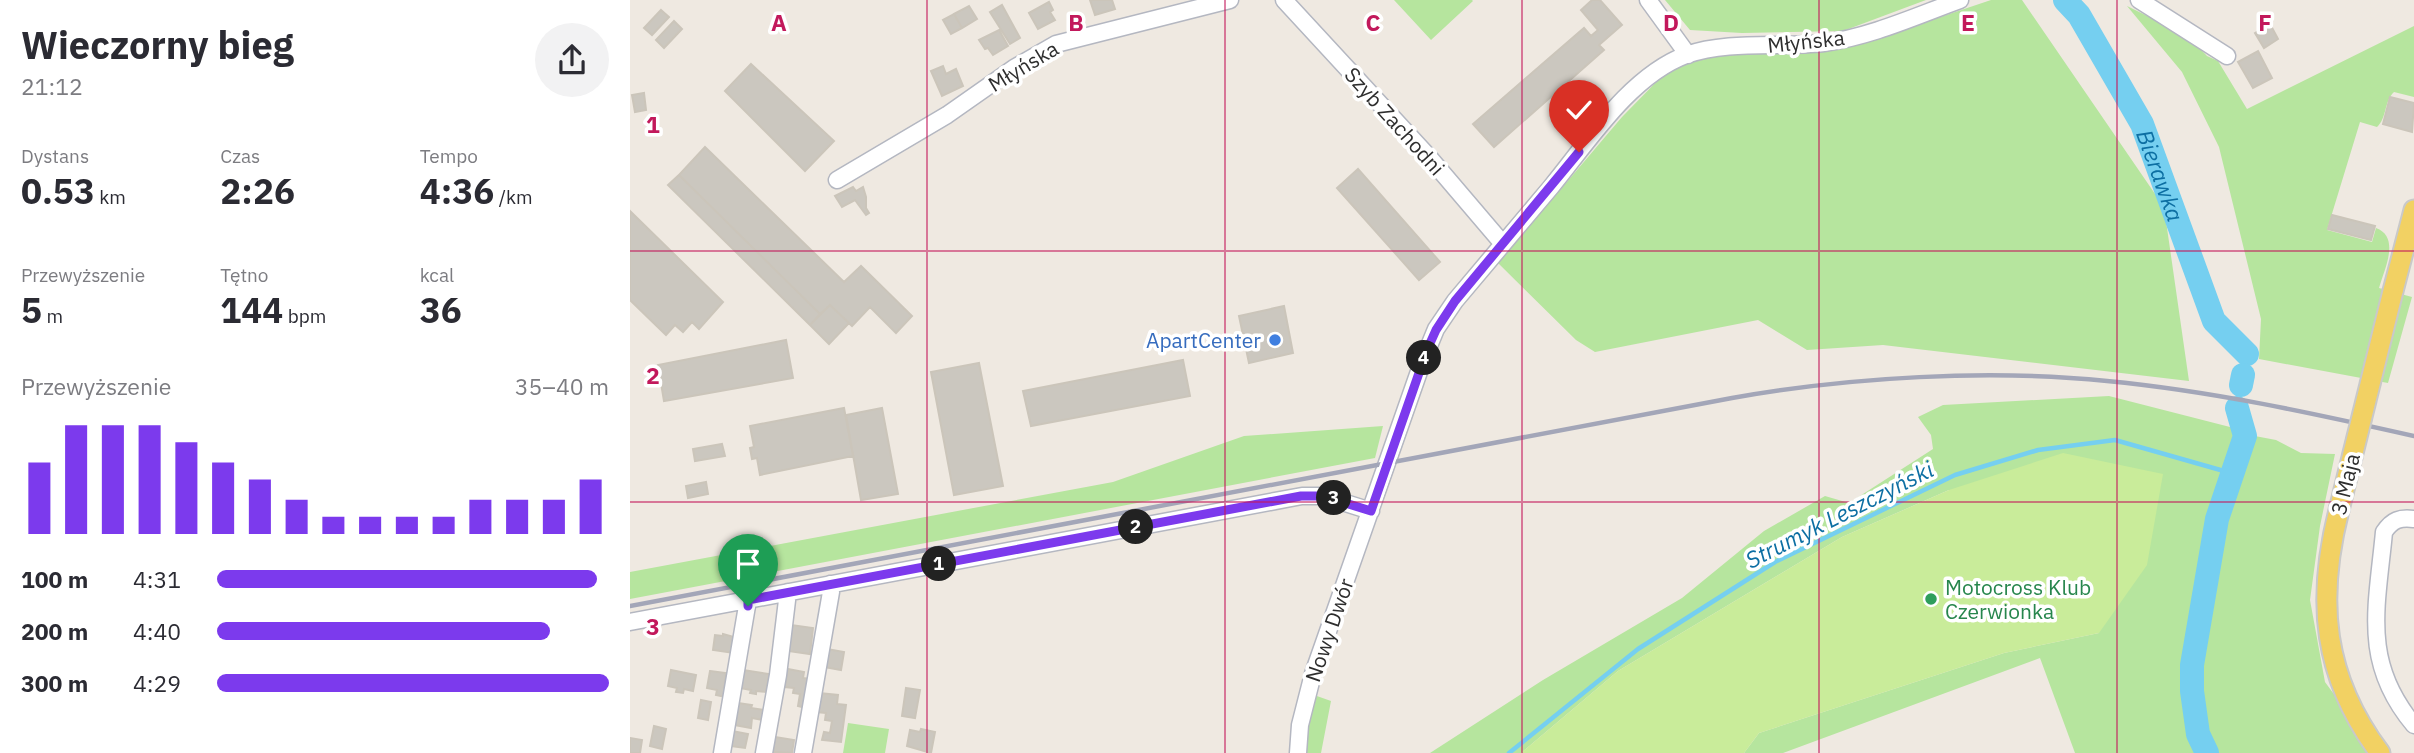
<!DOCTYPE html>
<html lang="pl">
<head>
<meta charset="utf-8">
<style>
	:root { --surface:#fff; --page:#f2f2f3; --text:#2b2b33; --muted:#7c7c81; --accent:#7c3aed }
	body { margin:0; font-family:"IBM Plex Sans",sans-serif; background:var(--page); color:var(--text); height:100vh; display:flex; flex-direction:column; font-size:26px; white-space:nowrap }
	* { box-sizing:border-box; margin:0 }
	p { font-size:23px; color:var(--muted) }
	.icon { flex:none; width:38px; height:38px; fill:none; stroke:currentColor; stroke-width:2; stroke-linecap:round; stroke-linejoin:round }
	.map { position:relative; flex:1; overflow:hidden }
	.side { display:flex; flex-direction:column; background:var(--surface); width:630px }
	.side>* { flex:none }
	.pin { position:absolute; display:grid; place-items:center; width:60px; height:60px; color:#fff; margin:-72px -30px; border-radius:50% 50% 50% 0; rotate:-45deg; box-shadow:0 0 7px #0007 }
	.pin .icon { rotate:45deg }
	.km { position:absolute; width:35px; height:35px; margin:-18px; border-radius:50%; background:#222; color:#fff; font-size:19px; line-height:35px; text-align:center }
	.round { display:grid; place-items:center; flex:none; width:74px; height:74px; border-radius:37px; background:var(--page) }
	.summary { display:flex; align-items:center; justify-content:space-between; height:119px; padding:0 21px }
	h1 { font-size:38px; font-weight:700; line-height:52px }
	.metrics { display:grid; grid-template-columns:repeat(3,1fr); gap:10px; height:119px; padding:7px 21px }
	.metrics div { display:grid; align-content:center }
	.metrics b { font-size:35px; font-weight:700 }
	.metrics small { font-size:19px; font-weight:400 }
	.metrics p { font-size:19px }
	.chart { height:196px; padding:14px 21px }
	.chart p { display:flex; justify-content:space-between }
	.chart svg { width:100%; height:126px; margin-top:7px; stroke:var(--accent); stroke-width:6 }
	ul { padding:0 21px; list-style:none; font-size:23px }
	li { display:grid; grid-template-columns:112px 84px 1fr; align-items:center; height:52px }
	li i { height:18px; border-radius:9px; background:var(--accent) }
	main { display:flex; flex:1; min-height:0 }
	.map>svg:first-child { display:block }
</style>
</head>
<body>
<main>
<section class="side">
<div class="summary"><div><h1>Wieczorny bieg</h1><p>21:12</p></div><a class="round"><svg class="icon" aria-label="share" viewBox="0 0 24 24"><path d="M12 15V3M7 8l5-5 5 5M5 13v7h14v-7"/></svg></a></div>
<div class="metrics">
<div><p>Dystans</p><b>0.53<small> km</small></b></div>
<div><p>Czas</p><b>2:26</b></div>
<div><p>Tempo</p><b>4:36<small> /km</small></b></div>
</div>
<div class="metrics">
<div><p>Przewyższenie</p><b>5<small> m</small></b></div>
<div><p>Tętno</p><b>144<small> bpm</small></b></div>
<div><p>kcal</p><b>36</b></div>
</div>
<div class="chart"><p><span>Przewyższenie</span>35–40 m</p>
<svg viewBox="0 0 160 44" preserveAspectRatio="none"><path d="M5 44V19M15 44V6M25 44V6M35 44V6M45 44V12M55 44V19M65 44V25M75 44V32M85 44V38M95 44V38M105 44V38M115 44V38M125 44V32M135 44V32M145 44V32M155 44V25"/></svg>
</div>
<ul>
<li><b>100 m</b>4:31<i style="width:97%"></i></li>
<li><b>200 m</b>4:40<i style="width:85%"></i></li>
<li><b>300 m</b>4:29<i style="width:100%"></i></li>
</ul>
</section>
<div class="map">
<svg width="1784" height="753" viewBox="0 0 1784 753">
	<rect width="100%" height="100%" fill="#efe9e1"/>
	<!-- green -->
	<path fill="#b6e59e" d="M 764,0 L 842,0 L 843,1 L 801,40 Z
		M 1035,0 L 1296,0 L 1213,31 L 1112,33 L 1060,30 Z
		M 1361,0 L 1392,0 L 1534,207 L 1559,381 L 1253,345 L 1177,350 L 1128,320 L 965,352 L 946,340 L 868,263 L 992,117 L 1037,71 L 1060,61 L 1115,50 L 1221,47 Z
		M 1497,6 L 1558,36 L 1577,56 L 1588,61 L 1617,109 L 1784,26 L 1784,97 L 1764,92 C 1754,101 1757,118 1747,127 L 1730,122 L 1697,230 L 1742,242 L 1746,228 C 1771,237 1754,270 1749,288 L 1782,297 L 1758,383 L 1629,359 L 1631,319 L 1589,147 L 1552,72 Z
		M 1479,396 L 1600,427 L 1609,433 L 1646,440 L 1671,453 L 1705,454 L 1690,526 L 1680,600 L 1695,682 L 1747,753 L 1445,753 L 1410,658 L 1153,753 L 1114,753 L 1129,733 L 1374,653 L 1469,633 L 1319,490 L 1212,537 L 988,671 L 891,753 L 800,753 L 913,680 L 1052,598 L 1134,531 L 1195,496 L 1219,503 L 1303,449 L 1301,435 L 1288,417 L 1313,405 Z
		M 753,426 L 745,458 L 0,599 L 0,572 L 483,482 L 614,436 Z
		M 684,695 L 701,701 L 691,753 L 675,753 L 675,739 Z
		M 218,723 L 259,729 L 255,753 L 213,753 Z"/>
	<!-- pitch -->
	<path fill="#c9ec9a" d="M 1433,453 L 1533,474 L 1517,565 L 1469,633 L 1374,653 L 1129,733 L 1114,753 L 891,753 L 988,671 L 1212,537 L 1319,490 Z"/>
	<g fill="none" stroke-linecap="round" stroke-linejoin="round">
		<!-- stream -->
		<path stroke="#75cff0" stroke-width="4.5" d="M 879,753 L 1008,649 L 1145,562 L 1325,475 L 1408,450 L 1485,440 L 1601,473"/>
		<!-- river -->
		<g stroke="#75cff0" stroke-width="24">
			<path id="s1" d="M 1435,0 L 1449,15 L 1512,124 L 1584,321 L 1617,354"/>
			<path d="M 1611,385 L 1613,375"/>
			<path d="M 1577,753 L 1568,734 L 1562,691 L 1562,665 L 1587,519 L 1615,436 L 1607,408"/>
		</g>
	</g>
	<!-- building -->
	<path fill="#cbc7bf" stroke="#cbc5ba" stroke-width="2" d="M 460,0 L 482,0 L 485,9 L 465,15 Z
		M 962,0 L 970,0 L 992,25 L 969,45 L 974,50 L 864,147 L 843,124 L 954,28 L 961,36 L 968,30 L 951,10 Z
		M 419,2 L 423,10 L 420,12 L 425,20 L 408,29 L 399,13 Z
		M 372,5 L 390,38 L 380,44 L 360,12 Z
		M 339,6 L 347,19 L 332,28 L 324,14 Z
		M 31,10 L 39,17 L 22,35 L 14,28 Z
		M 324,14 L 332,28 L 321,34 L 313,20 Z
		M 44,21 L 52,29 L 34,48 L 26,40 Z
		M 1640,24 L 1648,39 L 1634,48 L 1625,33 Z
		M 369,30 L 378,46 L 363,55 L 358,48 L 355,49 L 349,40 Z
		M 1628,51 L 1642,78 L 1623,88 L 1608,62 Z
		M 121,64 L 204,141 L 175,171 L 95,91 Z
		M 313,66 L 316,74 L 326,69 L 333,86 L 312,96 L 301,71 Z
		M 14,93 L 16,110 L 5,112 L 2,95 Z
		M 1760,97 L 1784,103 L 1782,132 L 1753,124 Z
		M 75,147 L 214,282 L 231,266 L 282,316 L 266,333 L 240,307 L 222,326 L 200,305 L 190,314 L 49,175 Z
		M 728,169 L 810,262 L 789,280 L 707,188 Z
		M 49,175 L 190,314 L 180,325 L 38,185 Z
		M 223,187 L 226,191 L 233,187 L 236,197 L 236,208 L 239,213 L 236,215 L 225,200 L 212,207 L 205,196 Z
		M 0,211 L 93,302 L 69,329 L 62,322 L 53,332 L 45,325 L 36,335 L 0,300 Z
		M 1702,215 L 1745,226 L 1741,240 L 1698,229 Z
		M 200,305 L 219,323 L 199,344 L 180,325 Z
		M 654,306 L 663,353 L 619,363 L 609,316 Z
		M 156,340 L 163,378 L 34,401 L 28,365 Z
		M 553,360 L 560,396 L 401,426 L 393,391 Z
		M 349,363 L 373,486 L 324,495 L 301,372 Z
		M 214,408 L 223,456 L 130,475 L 127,458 L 122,459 L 120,448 L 124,447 L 120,426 Z
		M 252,408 L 268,494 L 231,500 L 216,415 Z
		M 92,444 L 95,456 L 65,461 L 63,449 Z
		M 76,482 L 78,494 L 58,498 L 56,486 Z
		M 161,625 L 183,628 L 180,654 L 158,651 Z
		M 93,634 L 107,638 L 105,653 L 83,650 L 85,635 L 93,636 Z
		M 197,649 L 214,652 L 211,670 L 194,667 Z
		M 158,669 L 174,672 L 173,678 L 181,679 L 176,708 L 168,706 L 170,694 L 163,693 L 164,688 L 155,687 Z
		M 41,670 L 66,675 L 63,691 L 54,689 L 53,693 L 46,692 L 47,688 L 38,686 Z
		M 113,670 L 139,674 L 136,692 L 126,691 L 126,694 L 120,693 L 121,690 L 110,688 Z
		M 80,671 L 96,673 L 94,687 L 98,687 L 96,697 L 86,695 L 87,690 L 77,688 Z
		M 276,688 L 290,690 L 285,718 L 272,716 Z
		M 189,693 L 208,695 L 207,704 L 216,705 L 211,742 L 192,740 L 194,732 L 200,733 L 202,721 L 195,720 L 196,713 L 187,712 Z
		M 71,700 L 81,702 L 78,720 L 68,718 Z
		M 108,703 L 122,705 L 121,708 L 134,710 L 133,720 L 122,718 L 121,728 L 104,725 Z
		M 24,726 L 36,729 L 32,749 L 20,746 Z
		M 291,729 L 305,732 L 301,753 L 277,746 L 280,730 L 290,732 Z
		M 102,731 L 118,734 L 115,748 L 100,746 Z
		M 145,737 L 164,740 L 162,753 L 143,752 Z
		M 0,738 L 12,740 L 10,753 L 0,753 Z"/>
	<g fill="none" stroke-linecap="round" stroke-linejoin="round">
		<defs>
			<path id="minor" d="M 654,0 L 798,156 L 873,244
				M 1018,0 L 1058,55
				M 1509,0 L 1597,56
				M 207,180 L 317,115 L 384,68 L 426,44 L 600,0
				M 1784,519 C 1770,517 1762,520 1754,532 C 1747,607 1731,662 1784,725
				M 0,622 L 672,496 L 693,496 L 741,511
				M 92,753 L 118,600
				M 134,753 L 148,675 L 158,592
				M 173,753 L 201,592 L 200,584
				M 668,753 L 670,725 L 683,674 L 792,363 L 806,329 L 825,301 C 857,263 889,225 921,187 C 958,142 1000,76 1056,55 C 1099,40 1149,48 1194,43 C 1240,37 1286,16 1330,0"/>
			<path id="major" d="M 1763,291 L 1784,210
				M 1709,510 C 1686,601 1693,677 1750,753"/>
		</defs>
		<!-- minor casing -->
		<use href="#minor" stroke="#b4b7c1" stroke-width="19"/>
		<!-- major casing -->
		<use href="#major" stroke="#c9c9c9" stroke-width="23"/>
		<!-- minor -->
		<use href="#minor" stroke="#fff" stroke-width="16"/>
		<!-- major -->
		<use href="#major" stroke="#f2d163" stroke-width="19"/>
		<!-- rail -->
		<path stroke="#a3a6b8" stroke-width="4.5" d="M 0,606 L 1102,398 C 1219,377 1359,369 1477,381 C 1581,391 1682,413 1784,436"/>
		<defs>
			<path id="major-bridge" d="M 1709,510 L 1763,291"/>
		</defs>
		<!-- major-bridge casing -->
		<use href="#major-bridge" stroke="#c9c9c9" stroke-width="23" stroke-linecap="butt"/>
		<!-- major-bridge -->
		<use href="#major-bridge" stroke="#f2d163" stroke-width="19"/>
	</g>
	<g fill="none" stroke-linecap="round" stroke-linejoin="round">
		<defs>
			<path id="route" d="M 118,606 L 118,600 L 671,496 L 693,496 L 741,511 L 797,350 L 806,330 L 825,301 L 949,152"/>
		</defs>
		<!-- route casing -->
		<use href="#route" stroke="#fff" stroke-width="14"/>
		<!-- route -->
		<use href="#route" stroke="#7c3aed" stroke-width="9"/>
	</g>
	<!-- grid -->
	<path fill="none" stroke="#c2185b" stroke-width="2" stroke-opacity="0.55" d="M 297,0 L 297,753M 595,0 L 595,753M 892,0 L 892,753M 1189,0 L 1189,753M 1487,0 L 1487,753M 0,251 L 1784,251M 0,502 L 1784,502"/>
	<!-- markers -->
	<circle fill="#3f7fe0" stroke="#fff" stroke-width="2.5" cx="645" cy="340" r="7"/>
	<circle fill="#2e9e5b" stroke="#fff" stroke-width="2.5" cx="1301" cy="599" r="7"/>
	<g text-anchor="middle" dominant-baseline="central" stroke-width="7" stroke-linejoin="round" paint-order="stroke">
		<!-- street labels -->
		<g font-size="21" fill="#2e2e2e" stroke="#fff">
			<text transform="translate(1176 41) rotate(-6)">Młyńska</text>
			<text transform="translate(393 66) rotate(-31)">Młyńska</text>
			<text transform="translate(765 121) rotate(48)">Szyb Zachodni</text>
			<text transform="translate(1715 484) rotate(-76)">3 Maja</text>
			<text transform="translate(699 630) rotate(-71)">Nowy Dwór</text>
		</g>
		<!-- shop labels -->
		<g font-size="21" fill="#366cbe" stroke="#fff" text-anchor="end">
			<text x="631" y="340">ApartCenter</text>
		</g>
		<!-- leisure labels -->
		<g font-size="21" fill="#27864d" stroke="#fff" text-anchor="start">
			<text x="1315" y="587">Motocross Klub<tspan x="1315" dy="24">Czerwionka</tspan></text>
		</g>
		<!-- water labels -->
		<g font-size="23" font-style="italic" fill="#0d6fa3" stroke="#fff">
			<text stroke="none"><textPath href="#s1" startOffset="201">Bierawka</textPath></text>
			<text transform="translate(1209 514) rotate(-27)">Strumyk Leszczyński</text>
		</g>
	</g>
	<g font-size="23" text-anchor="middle" font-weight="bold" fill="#c2185b" stroke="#fff" stroke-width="7" stroke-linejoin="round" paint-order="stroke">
		<text x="149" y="31">A</text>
		<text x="446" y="31">B</text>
		<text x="743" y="31">C</text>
		<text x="1041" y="31">D</text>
		<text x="1338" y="31">E</text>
		<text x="1635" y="31">F</text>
		<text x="23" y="133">1</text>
		<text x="23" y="384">2</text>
		<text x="23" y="635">3</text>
	</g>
</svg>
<div class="pin" style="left:118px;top:606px;background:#1e9e55"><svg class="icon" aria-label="arrive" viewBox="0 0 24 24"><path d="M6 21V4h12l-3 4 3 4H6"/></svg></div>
<div class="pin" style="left:949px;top:152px;background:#d93025"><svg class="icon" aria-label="check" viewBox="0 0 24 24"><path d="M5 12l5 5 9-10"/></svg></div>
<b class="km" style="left:309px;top:564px">1</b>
<b class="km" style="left:506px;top:527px">2</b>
<b class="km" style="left:704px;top:498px">3</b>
<b class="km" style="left:794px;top:358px">4</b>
</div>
</main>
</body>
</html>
